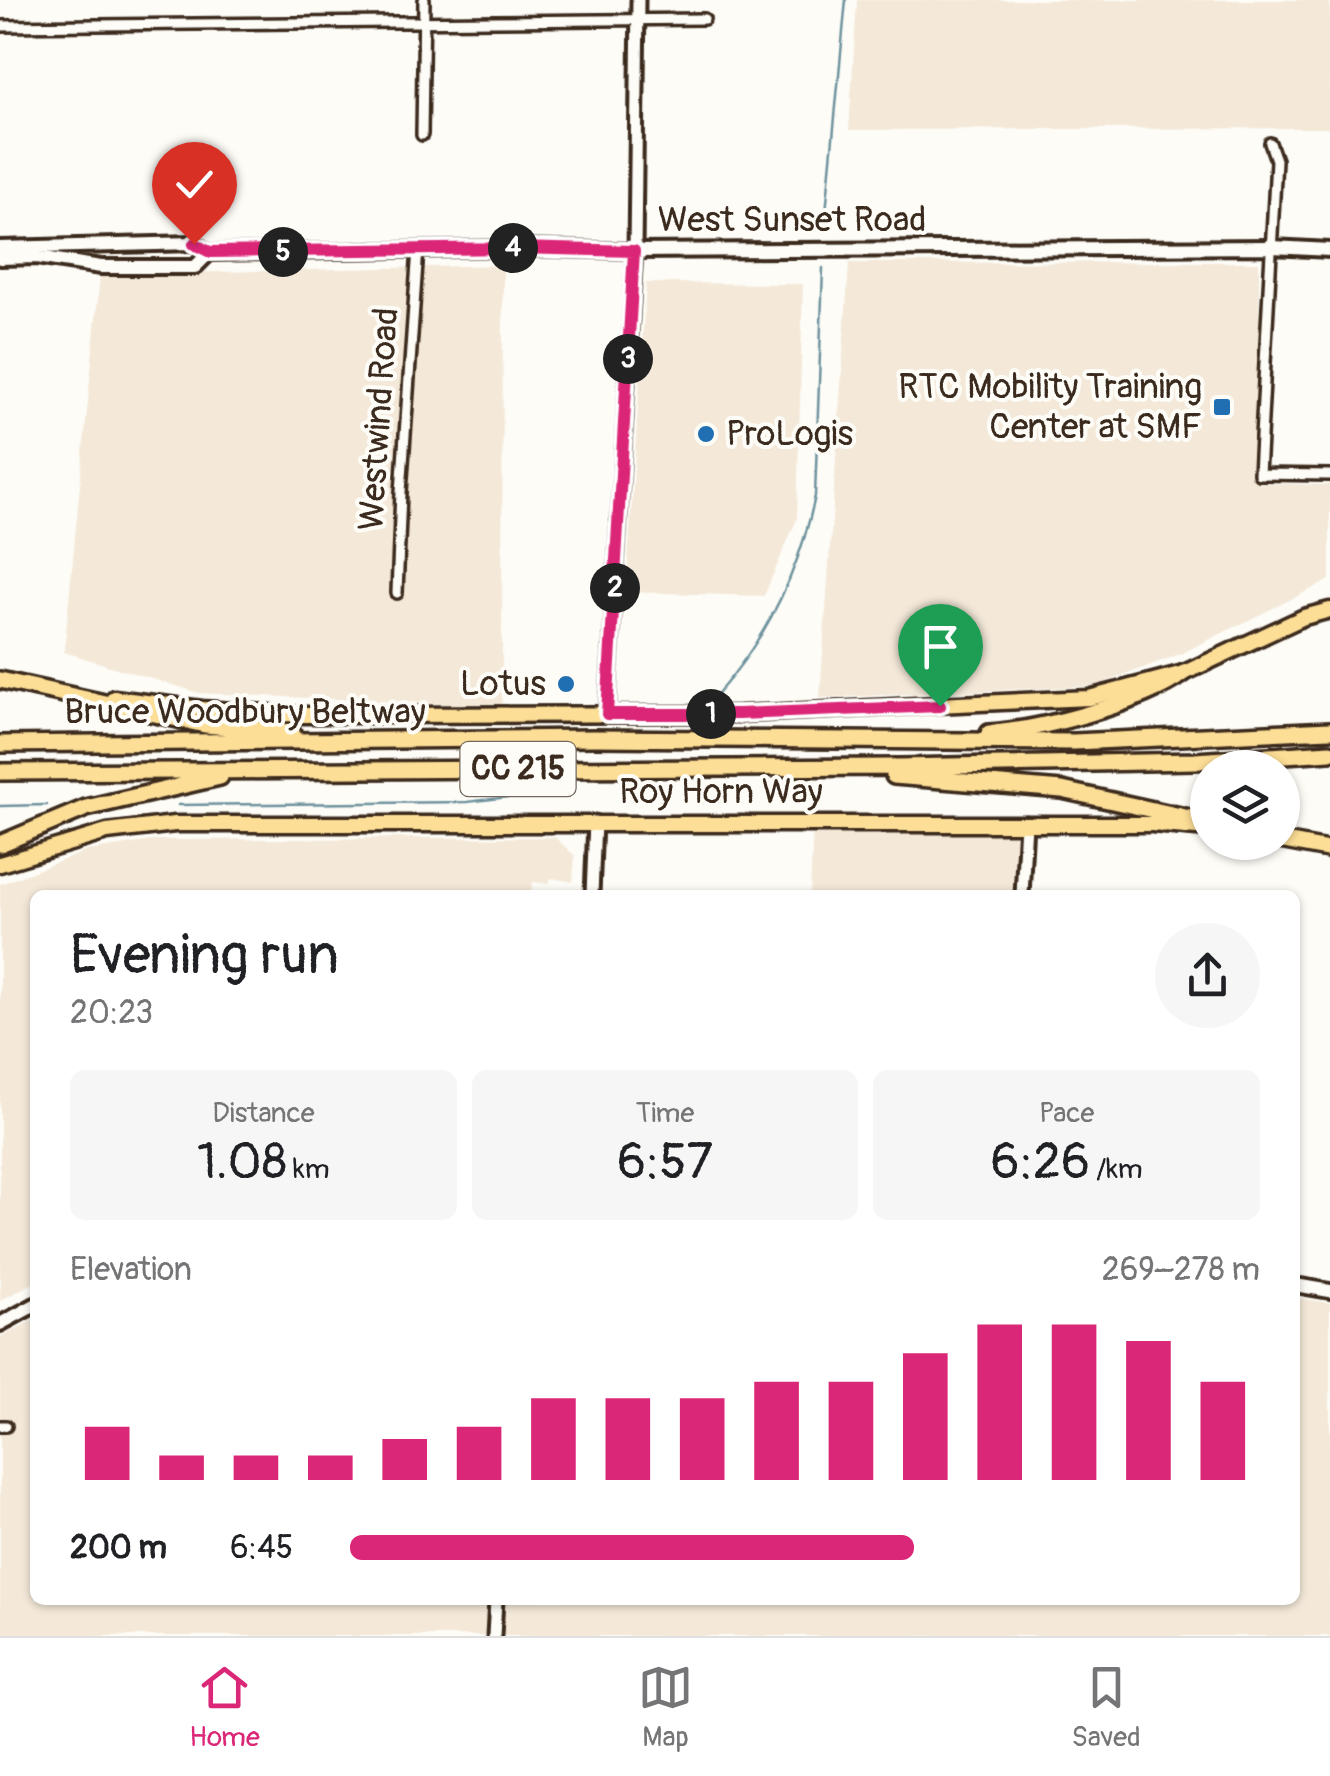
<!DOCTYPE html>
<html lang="en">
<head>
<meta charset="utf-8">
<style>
	:root { --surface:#fff; --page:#f6f6f6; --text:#202124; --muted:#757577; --line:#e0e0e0; --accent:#db2777 }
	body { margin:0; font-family:Pangolin,sans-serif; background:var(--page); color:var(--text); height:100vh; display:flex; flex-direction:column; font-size:38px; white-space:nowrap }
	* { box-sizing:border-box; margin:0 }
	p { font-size:32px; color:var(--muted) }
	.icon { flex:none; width:55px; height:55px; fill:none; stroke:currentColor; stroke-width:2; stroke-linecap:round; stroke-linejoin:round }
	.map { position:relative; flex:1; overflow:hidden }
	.panel { position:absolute; left:30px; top:890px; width:1270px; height:715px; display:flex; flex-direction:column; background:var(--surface); border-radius:15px; box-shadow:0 2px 8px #0004 }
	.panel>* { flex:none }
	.fabs { position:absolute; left:1190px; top:750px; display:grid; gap:20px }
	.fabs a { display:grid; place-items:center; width:110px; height:110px; border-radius:50%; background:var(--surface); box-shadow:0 2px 8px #0004; font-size:50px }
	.pin { position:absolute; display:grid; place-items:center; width:85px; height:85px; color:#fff; margin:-102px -42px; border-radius:50% 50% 50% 0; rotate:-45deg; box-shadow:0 0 10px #0007 }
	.pin .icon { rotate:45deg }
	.km { position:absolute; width:50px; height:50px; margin:-25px; border-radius:50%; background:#222; color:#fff; font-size:28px; line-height:50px; text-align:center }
	.round { display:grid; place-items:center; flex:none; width:105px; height:105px; border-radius:52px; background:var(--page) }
	.summary { display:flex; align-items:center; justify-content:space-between; height:170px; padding:0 40px }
	h1 { font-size:55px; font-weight:600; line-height:75px }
	.figures { display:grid; grid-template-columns:repeat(3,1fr); gap:15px; height:170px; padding:10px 40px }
	.figures div { display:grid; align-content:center; border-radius:15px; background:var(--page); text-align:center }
	.figures b { font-size:50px; font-weight:600 }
	.figures small { font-size:28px; font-weight:400 }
	.figures p { font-size:28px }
	.chart { height:280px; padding:20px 40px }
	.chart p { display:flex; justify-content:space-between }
	.chart svg { width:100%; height:180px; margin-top:10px; stroke:var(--accent); stroke-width:6 }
	ul { padding:0 40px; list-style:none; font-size:32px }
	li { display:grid; grid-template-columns:160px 120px 1fr; align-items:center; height:75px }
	li i { height:25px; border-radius:12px; background:var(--accent) }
	.tabs { display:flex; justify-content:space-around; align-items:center; height:140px; border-top:2px solid var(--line); background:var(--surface); font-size:28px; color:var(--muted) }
	.tabs a { display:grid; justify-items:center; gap:5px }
	.tabs .on { color:var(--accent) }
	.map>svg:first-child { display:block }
</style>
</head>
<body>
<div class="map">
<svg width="1330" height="1636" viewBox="0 0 1330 1636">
	<rect width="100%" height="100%" fill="#fdfcf7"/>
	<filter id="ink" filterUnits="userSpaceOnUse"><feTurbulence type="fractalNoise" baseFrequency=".01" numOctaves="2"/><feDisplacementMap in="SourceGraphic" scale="20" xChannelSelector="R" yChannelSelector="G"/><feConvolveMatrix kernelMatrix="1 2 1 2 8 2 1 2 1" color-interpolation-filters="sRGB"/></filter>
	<g filter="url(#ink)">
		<!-- built -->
		<path fill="#f4e9d9" d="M 857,0 L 1330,0 L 1330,128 L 849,130 Z
			M 1259,262 L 1259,483 L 1330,485 L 1330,580 L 1180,654 L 1096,686 L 820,698 L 849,263 Z
			M 503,265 L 502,707 L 199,693 L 64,652 L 100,275 Z
			M 646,283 L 803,284 L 797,519 L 764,596 L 626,592 Z
			M 813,822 L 1026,823 L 1020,895 L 810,895 Z
			M 555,837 L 575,856 L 573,882 L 551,878 L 549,884 L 533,882 L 530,895 L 35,895 L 35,1282 L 0,1301 L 0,884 L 87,851 L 157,840 Z
			M 1295,1297 L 1330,1303 L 1330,1636 L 0,1636 L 0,1337 L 35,1319 L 35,1600 L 1295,1600 Z"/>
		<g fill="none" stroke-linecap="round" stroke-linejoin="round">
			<!-- stream -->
			<path stroke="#6e929d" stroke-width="2.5" d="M 825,223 L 846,0
				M 713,699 C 765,641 799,573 815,496 L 823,268
				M 178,805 L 467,802 L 542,793
				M 0,806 L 47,805"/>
			<defs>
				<path id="minor" d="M 0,26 L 704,19
					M 422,135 L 424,0
					M 1270,143 L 1276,160 L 1259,474 L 1330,475
					M 397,593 L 401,492 L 418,249
					M 0,1426 L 6,1426"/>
				<path id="tertiary" d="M 607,714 L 635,251 L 638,0
					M 592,895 L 595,822
					M 1022,895 L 1026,823
					M 494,1636 L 496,1600"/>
				<path id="secondary" d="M 0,248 L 194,243 L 209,253 L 517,248 L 635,251 L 1272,247 L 1330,250
					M 0,258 L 37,257 L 101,267 L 195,267 L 209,253
					M 1295,1285 L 1330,1291
					M 0,1324 L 35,1305"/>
				<path id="primary" d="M 114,698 L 202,709 L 302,715 L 385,715 L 739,714 L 1089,698 L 1184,673 L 1304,617 L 1330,610
					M 1282,841 L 1330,850
					M 0,864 L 107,832 L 175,824 L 1152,824 L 1208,829"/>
				<path id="motorway" d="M 0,680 L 205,725 L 292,732
					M 989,733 C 1041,730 1142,703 1184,673
					M 0,744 L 594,738 L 1074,742 L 1330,730
					M 0,772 L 900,767 L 1195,761 L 1330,752
					M 894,776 L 1062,790 L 1208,822
					M 0,844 L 86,808 L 220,777"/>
			</defs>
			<!-- minor casing -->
			<use href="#minor" stroke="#3b2a1e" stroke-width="16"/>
			<!-- tertiary casing -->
			<use href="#tertiary" stroke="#3b2a1e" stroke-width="19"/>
			<!-- secondary casing -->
			<use href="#secondary" stroke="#3b2a1e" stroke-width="20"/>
			<!-- primary casing -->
			<use href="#primary" stroke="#3b2a1e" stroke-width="21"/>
			<!-- motorway casing -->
			<use href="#motorway" stroke="#3b2a1e" stroke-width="22"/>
			<!-- minor -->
			<use href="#minor" stroke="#fdfcf7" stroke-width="9"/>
			<!-- tertiary -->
			<use href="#tertiary" stroke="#fdfcf7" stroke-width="11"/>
			<!-- secondary -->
			<use href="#secondary" stroke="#fdfcf7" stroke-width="12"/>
			<!-- primary -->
			<use href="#primary" stroke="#fdde96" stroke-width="14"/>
			<!-- motorway -->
			<use href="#motorway" stroke="#fdde96" stroke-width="15"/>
		</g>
	</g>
	<g fill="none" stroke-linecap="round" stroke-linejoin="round" filter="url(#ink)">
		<defs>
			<path id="route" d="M 194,244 L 210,252 L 516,248 L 634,251 L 607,714 L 739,714 L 940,706"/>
		</defs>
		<!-- route casing -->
		<use href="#route" stroke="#fff" stroke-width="20"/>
		<!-- route -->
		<use href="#route" stroke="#db2777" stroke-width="12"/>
	</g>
	<!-- markers -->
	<g fill="#1f6fb2" stroke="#fdfcf7" stroke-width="4">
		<rect x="1212" y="397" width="20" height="20" rx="5"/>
		<circle cx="706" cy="434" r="10"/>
		<circle cx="566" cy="684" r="10"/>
	</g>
	<g text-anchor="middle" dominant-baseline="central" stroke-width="8" stroke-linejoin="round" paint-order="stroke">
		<!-- shield labels -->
		<rect fill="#fdfcf7" stroke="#75695f" stroke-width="2.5" x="460.5" y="742" width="115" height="54" rx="8"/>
		<g font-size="32" font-weight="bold" fill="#3b2a1e">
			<text x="518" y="769">CC 215</text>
		</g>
		<!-- street labels -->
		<g font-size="35" fill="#3b2a1e" stroke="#fdfcf7">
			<text x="792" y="220">West Sunset Road</text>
			<text transform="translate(379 419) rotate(-86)">Westwind Road</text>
			<text x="245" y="712">Bruce Woodbury Beltway</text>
			<text x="721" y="792">Roy Horn Way</text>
		</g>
		<!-- poi labels -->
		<g font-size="35" fill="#3b2a1e" stroke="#fdfcf7" text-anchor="end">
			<text x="1202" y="387">RTC Mobility Training<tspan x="1202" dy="40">Center at SMF</tspan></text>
			<text x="726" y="434" text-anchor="start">ProLogis</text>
			<text x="546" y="684">Lotus</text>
		</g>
	</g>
</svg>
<div class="fabs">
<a><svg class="icon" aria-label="layers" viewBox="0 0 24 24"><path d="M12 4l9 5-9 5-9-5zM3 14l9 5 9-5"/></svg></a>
</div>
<div class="pin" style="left:940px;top:706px;background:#1e9e55"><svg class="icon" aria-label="arrive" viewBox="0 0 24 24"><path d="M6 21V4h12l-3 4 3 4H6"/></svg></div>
<div class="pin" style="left:194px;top:244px;background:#d93025"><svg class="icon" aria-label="check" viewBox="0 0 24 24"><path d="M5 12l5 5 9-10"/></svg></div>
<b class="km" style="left:711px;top:714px">1</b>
<b class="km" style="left:615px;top:588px">2</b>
<b class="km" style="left:628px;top:359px">3</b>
<b class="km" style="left:513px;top:248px">4</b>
<b class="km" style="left:283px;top:252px">5</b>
<section class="panel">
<div class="summary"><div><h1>Evening run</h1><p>20:23</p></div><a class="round"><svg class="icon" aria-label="share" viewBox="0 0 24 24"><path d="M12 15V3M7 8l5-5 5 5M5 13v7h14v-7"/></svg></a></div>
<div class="figures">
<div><p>Distance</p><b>1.08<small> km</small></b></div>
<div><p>Time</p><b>6:57</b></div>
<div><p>Pace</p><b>6:26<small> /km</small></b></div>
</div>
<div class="chart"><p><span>Elevation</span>269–278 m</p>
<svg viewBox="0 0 160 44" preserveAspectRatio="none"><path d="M5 44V31M15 44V38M25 44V38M35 44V38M45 44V34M55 44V31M65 44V24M75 44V24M85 44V24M95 44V20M105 44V20M115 44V13M125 44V6M135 44V6M145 44V10M155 44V20"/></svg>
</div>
<ul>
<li><b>200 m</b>6:45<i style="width:62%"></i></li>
</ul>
</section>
</div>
<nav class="tabs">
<a class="on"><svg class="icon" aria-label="home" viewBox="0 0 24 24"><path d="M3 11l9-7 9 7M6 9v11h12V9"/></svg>Home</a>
<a><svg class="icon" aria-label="map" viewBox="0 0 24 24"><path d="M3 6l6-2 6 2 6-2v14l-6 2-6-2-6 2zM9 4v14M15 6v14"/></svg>Map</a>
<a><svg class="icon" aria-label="saved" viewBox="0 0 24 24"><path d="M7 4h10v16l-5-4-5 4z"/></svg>Saved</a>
</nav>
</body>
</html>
